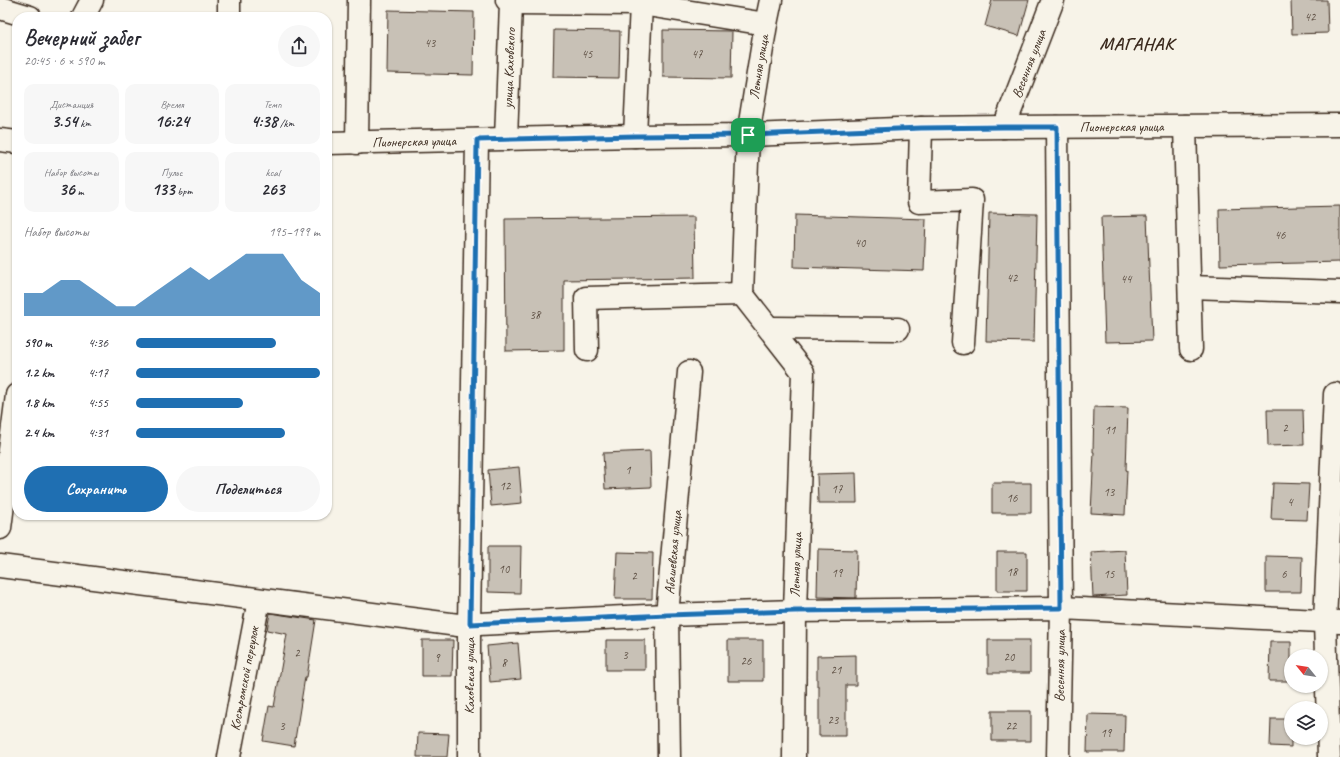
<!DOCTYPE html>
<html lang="ru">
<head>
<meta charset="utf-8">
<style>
	:root { --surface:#fff; --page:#f7f7f7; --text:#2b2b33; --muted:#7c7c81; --accent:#1f6fb2 }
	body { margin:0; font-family:Caveat,sans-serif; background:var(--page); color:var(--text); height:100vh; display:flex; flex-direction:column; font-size:15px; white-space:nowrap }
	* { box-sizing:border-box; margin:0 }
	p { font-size:13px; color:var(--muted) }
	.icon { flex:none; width:22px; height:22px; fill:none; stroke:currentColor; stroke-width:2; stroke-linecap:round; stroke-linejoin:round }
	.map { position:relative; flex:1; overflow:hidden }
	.drawer { position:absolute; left:12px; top:12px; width:320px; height:508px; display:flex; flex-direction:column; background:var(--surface); border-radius:16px; box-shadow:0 1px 3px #0004 }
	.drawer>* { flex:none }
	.needle { width:26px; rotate:300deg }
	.buttons { position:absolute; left:1284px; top:649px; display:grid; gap:8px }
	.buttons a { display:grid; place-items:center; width:44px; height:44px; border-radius:50%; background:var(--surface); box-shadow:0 1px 3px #0004; font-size:20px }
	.pin { position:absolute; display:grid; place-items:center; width:34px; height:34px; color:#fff; margin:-17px; border-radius:8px; box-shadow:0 2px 6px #0006 }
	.round { display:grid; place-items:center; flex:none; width:42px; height:42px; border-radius:21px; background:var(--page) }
	.headline { display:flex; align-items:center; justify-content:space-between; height:68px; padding:0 12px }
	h1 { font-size:22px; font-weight:600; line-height:30px }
	.stats { display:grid; grid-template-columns:repeat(3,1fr); gap:6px; height:68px; padding:4px 12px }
	.stats div { display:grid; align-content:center; border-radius:10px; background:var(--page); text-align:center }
	.stats b { font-size:17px; font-weight:600 }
	.stats small { font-size:11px; font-weight:400 }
	.stats p { font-size:11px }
	.chart { height:112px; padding:8px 12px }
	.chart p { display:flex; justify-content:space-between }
	.chart svg { width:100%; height:72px; margin-top:4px; fill:var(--accent); opacity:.7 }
	.action { display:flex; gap:8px; margin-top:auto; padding:8px 12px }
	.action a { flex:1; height:46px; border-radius:24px; background:var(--accent); color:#fff; font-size:16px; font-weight:600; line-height:46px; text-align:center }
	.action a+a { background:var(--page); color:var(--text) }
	ul { padding:0 12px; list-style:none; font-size:13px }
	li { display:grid; grid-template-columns:64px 48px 1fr; align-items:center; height:30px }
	li i { height:10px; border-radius:5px; background:var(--accent) }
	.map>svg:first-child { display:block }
</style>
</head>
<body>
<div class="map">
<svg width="1340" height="757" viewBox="0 0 1340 757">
	<rect width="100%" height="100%" fill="#f7f3e8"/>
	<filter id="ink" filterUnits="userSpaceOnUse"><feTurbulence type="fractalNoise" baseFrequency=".025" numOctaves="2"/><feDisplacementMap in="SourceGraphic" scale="8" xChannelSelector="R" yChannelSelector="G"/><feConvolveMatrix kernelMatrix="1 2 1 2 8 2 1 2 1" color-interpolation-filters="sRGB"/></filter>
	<g filter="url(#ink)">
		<!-- building -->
		<path fill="#c8c1b6" stroke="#3b2a1e" d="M 992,0 L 1029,0 L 1019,36 L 985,26 Z
			M 1291,0 L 1327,0 L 1328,33 L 1292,34 Z
			M 388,10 L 474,12 L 473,75 L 387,73 Z
			M 554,30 L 620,31 L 619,78 L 553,77 Z
			M 663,30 L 732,31 L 731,78 L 663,77 Z
			M 1340,206 L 1340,262 L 1220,265 L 1219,209 Z
			M 989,213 L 1037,214 L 1034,342 L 986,341 Z
			M 795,215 L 926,219 L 924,271 L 794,267 Z
			M 1147,216 L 1152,341 L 1105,342 L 1101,217 Z
			M 694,217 L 695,278 L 564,280 L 564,350 L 506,351 L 505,219 Z
			M 1094,407 L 1128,408 L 1126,470 L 1127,470 L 1125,515 L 1091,513 L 1094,452 L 1093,452 Z
			M 1267,410 L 1303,410 L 1304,445 L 1268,446 Z
			M 650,451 L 651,487 L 605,489 L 603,453 Z
			M 519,467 L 522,503 L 491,506 L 488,470 Z
			M 856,473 L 857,503 L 818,503 L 817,474 Z
			M 992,483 L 1031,483 L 1031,513 L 992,513 Z
			M 1273,483 L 1309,484 L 1307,520 L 1271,519 Z
			M 488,546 L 521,546 L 520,593 L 488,592 Z
			M 818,549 L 857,550 L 856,598 L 817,597 Z
			M 1125,550 L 1127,595 L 1093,597 L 1091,552 Z
			M 617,552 L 653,553 L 652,599 L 615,599 Z
			M 997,552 L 1027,552 L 1027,591 L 997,591 Z
			M 1266,556 L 1302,557 L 1301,592 L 1266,592 Z
			M 270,613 L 316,620 L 307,677 L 305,677 L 294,746 L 263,741 L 269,706 L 274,707 L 287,634 L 267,630 Z
			M 422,640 L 453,640 L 452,676 L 422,676 Z
			M 606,640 L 645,640 L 645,670 L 606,670 Z
			M 728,640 L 763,640 L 763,681 L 728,681 Z
			M 988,640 L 1030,640 L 1030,673 L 988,673 Z
			M 1270,642 L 1291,642 L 1291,681 L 1269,681 Z
			M 518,643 L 521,679 L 490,682 L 487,646 Z
			M 856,655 L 856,685 L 846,685 L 846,736 L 819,736 L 819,686 L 817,686 L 817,656 Z
			M 992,711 L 1031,711 L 1031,741 L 992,741 Z
			M 1088,714 L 1125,715 L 1124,752 L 1087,752 Z
			M 1271,719 L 1291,719 L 1291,747 L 1270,746 Z
			M 418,733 L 449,734 L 447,757 L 417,757 Z"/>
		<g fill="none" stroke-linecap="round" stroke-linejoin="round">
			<defs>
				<g id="minor">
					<path d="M 229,0 L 229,17"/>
					<path d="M 771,0 L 766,24 L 748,135 L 742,294 L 803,372 L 795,611 L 794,757"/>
					<path d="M 511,3 L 641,4 L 766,24"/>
					<path d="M 0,8 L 30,17"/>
					<path d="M 83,17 L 92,0"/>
					<path d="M 1185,126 L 1191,349"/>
					<path id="s1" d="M 1004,127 L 1053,0"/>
					<path d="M 1057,127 L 1061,608 L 1058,757"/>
					<path d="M 921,128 L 919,202 L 972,200 L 963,343"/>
					<path d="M 635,136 L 641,4"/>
					<path id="s2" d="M 506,139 L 511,3 L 507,0"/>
					<path d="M 357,143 L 359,0"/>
					<path d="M 1190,287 L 1340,292"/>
					<path d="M 769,328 L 898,329"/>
					<path d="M 587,350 L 586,298 L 742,294"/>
					<path d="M 0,528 L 17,395"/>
					<path d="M 0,566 L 458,625 L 667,615 L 795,611 L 1061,608 L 1340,622"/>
					<path id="s3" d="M 229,757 L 259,600"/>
					<path d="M 469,757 L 469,624 L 477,140"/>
					<path id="s4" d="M 669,757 L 667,615 L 689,372"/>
					<path d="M 1329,757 L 1325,622 L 1335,394"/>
				</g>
				<g id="major">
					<path d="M 0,140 L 17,142"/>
					<path id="s5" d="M 327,143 L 635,136 L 748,135 L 921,128 L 1004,127 L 1340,125"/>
				</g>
			</defs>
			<!-- minor casing -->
			<use href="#minor" stroke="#3b2a1e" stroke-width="25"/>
			<!-- major casing -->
			<use href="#major" stroke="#3b2a1e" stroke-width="25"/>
			<!-- minor -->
			<use href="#minor" stroke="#f7f3e8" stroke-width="22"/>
			<!-- major -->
			<use href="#major" stroke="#f7f3e8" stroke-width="22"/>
		</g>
	</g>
	<g fill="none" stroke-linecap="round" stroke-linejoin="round" filter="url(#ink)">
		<defs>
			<path id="route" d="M 1004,127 L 1057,127 L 1061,608 L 795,611 L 667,615 L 470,624 L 477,140 L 635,136 L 748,135 L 921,128 Z"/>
		</defs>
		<!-- route casing -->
		<use href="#route" stroke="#fff" stroke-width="8"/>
		<!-- route -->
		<use href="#route" stroke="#1f6fb2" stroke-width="5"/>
	</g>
	<g text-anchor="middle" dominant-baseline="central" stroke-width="3" stroke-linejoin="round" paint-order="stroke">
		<!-- number labels -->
		<g font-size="12" fill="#5e5044">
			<text x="1310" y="17">42</text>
			<text x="430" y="43">43</text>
			<text x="587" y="54">45</text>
			<text x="697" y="54">47</text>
			<text x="1280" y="235">46</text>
			<text x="860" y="243">40</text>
			<text x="1012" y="278">42</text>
			<text x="1126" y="279">44</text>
			<text x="535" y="315">38</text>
			<text x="1285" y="428">2</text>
			<text x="1110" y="430">11</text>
			<text x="628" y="470">1</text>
			<text x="505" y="486">12</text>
			<text x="837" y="489">17</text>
			<text x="1109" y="492">13</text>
			<text x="1012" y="498">16</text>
			<text x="1290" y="502">4</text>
			<text x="504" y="569">10</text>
			<text x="1012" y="572">18</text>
			<text x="837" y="573">19</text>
			<text x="1109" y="574">15</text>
			<text x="1284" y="574">6</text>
			<text x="634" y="576">2</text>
			<text x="297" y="653">2</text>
			<text x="625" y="655">3</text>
			<text x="1009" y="657">20</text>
			<text x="437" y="658">9</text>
			<text x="746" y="661">26</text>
			<text x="504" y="663">8</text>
			<text x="836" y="670">21</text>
			<text x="833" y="720">23</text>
			<text x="282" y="726">3</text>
			<text x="1011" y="726">22</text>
			<text x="1106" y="733">19</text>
		</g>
		<!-- street labels -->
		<g font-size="14" fill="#3b2a1e" stroke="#f7f3e8">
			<text stroke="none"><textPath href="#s1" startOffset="68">Весенняя улица</textPath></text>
			<text transform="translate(759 67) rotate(-81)">Летняя улица</text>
			<text stroke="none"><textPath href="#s2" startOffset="71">улица Каховского</textPath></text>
			<text stroke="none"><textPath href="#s5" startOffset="795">Пионерская улица</textPath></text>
			<text stroke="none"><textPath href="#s5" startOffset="87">Пионерская улица</textPath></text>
			<text stroke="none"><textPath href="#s4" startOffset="205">Абашевская улица</textPath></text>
			<text transform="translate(796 565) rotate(-88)">Летняя улица</text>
			<text transform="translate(1060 666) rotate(-89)">Весенняя улица</text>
			<text transform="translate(469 676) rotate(-90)">Каховская улица</text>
			<text stroke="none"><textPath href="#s3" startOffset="80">Костромской переулок</textPath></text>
		</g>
		<!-- district labels -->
		<g font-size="18" font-weight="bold" letter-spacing="1" fill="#3b2a1e" stroke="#f7f3e8">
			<text x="1137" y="44">МАГАНАК</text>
		</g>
	</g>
</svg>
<div class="buttons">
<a><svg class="needle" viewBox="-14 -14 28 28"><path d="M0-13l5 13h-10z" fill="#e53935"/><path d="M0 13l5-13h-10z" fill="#7c7c81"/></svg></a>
<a><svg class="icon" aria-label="layers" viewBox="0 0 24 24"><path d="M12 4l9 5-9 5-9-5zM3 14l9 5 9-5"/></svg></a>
</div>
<div class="pin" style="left:748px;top:135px;background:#1e9e55"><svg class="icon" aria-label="arrive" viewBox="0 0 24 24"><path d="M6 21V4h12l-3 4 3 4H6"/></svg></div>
<section class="drawer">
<div class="headline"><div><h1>Вечерний забег</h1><p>20:45 · 6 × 590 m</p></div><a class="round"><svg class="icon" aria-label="share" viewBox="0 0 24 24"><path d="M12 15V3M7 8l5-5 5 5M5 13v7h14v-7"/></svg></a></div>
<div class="stats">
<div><p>Дистанция</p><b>3.54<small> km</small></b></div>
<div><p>Время</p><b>16:24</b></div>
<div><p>Темп</p><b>4:38<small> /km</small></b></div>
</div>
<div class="stats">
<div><p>Набор высоты</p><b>36<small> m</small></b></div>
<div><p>Пульс</p><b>133<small> bpm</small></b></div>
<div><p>kcal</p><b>263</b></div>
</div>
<div class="chart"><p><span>Набор высоты</span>195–199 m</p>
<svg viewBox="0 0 160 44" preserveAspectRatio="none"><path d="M0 44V30L10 30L20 22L30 22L40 30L50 38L60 38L70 30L80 22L90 14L100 22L110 14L120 6L130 6L140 6L150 22L160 30V44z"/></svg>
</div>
<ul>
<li><b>590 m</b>4:36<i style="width:76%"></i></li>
<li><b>1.2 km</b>4:17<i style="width:100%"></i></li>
<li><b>1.8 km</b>4:55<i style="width:58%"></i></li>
<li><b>2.4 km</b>4:31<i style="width:81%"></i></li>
</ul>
<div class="action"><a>Сохранить</a><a>Поделиться</a></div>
</section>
</div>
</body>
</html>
